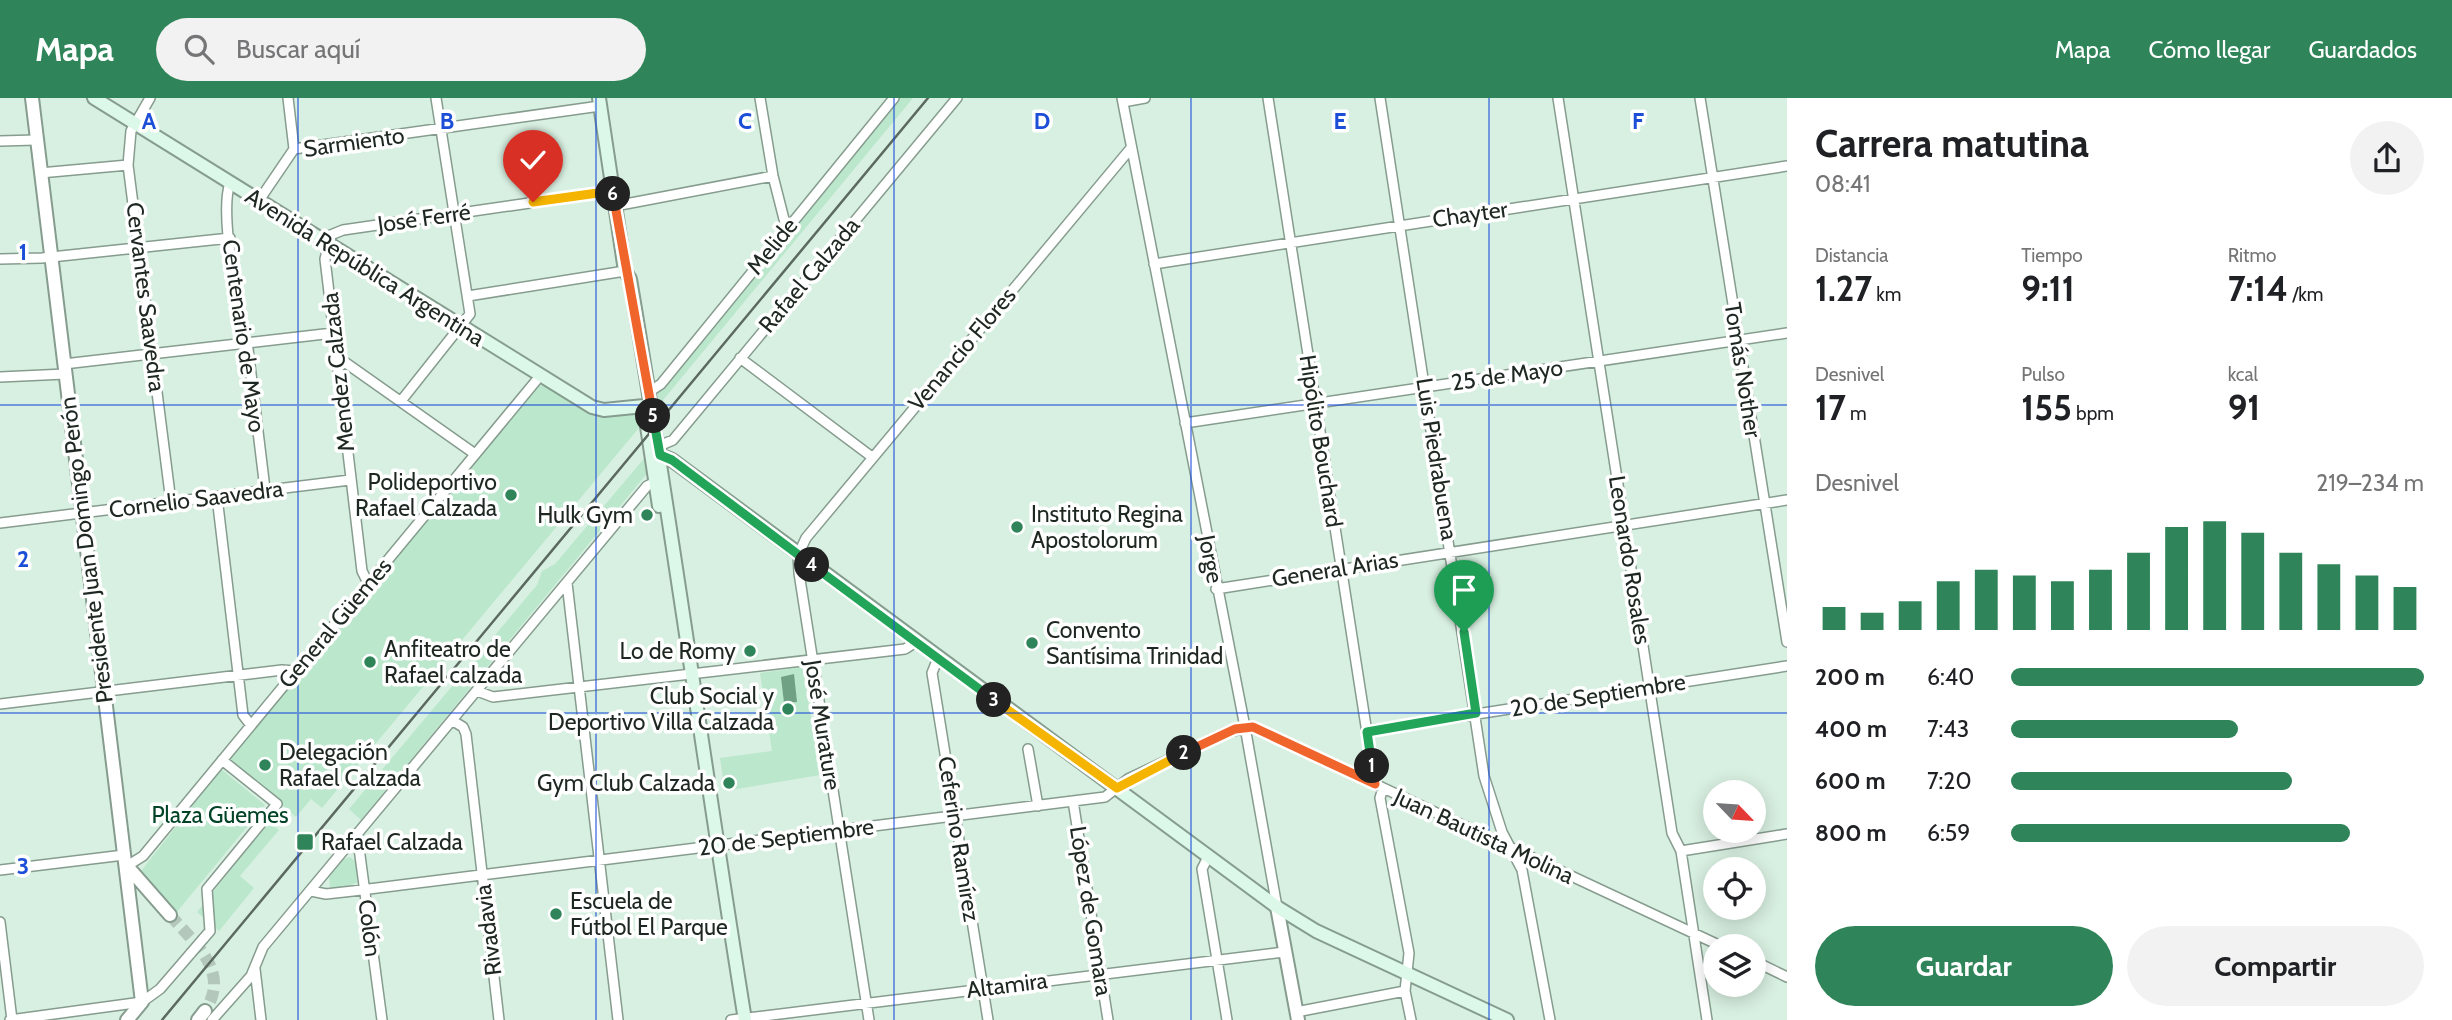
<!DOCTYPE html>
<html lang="es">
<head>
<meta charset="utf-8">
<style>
	:root { --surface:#fff; --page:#f2f2f2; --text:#202124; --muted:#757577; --accent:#2f8559 }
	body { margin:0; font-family:Cabin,sans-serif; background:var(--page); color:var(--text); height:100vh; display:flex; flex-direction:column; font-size:26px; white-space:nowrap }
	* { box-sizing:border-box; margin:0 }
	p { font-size:23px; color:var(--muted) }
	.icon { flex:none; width:38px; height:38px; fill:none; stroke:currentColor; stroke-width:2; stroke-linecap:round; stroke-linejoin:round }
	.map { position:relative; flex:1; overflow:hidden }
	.panel { display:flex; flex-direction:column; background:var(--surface); width:665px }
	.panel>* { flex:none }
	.needle { width:46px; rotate:115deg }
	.fabs { position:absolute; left:1703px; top:682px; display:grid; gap:14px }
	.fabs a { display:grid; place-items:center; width:63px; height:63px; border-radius:50%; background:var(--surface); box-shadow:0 4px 18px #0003; font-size:35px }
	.pin { position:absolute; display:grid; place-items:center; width:60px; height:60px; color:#fff; margin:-72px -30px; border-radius:50% 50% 50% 0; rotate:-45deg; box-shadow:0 0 7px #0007 }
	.pin .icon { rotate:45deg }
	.km { position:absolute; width:35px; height:35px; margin:-18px; border-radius:50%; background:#222; color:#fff; font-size:19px; line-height:35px; text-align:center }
	.round { display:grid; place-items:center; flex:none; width:74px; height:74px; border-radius:37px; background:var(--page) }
	.head { display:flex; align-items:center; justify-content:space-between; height:119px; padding:0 28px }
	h1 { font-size:38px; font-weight:700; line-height:52px }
	.metrics { display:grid; grid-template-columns:repeat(3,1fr); gap:10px; height:119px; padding:7px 28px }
	.metrics div { display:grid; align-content:center }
	.metrics b { font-size:35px; font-weight:700 }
	.metrics small { font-size:19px; font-weight:400 }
	.metrics p { font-size:19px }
	.chart { height:196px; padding:14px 28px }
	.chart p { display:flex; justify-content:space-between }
	.chart svg { width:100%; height:126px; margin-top:7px; stroke:var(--accent); stroke-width:6 }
	.action { display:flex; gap:14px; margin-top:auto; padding:14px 28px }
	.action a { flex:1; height:80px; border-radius:42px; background:var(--accent); color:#fff; font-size:28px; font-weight:700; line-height:80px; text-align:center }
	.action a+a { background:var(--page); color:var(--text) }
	ul { padding:0 28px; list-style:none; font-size:23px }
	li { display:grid; grid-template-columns:112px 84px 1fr; align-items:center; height:52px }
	li i { height:18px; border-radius:9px; background:var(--accent) }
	header { display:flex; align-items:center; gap:42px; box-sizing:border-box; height:98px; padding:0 35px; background:var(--accent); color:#fff }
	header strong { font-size:33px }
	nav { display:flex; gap:38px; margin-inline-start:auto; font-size:24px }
	.search { width:490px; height:63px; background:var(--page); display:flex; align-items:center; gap:18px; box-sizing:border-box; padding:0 24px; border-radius:38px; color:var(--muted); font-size:26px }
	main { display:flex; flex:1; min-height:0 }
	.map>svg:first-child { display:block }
</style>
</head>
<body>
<header>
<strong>Mapa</strong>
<div class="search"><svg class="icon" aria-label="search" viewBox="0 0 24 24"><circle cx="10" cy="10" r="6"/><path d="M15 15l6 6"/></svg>Buscar aquí</div>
<nav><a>Mapa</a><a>Cómo llegar</a><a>Guardados</a></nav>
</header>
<main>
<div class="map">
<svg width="1787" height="922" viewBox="0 0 1787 922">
	<rect width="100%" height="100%" fill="#d8f0e1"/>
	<!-- green -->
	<path fill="#bbe7cc" d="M 900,0 L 913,0 L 659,307 L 657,294 Z
		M 537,287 L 546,288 L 597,315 L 639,314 L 643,325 L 322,710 L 311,701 L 296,719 L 228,662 Z
		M 647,357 L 649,373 L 361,722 L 349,711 L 537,487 L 542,473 L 555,466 Z
		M 803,569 L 820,677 L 725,693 L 720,660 L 772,653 L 760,575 Z
		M 221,671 L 265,707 L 176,815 L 138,777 Z
		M 269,724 L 279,732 L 240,778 L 254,790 L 219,833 L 197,814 Z
		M 350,759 L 356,764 L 357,785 L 335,791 L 330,789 L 329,778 L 343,761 Z"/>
	<!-- water -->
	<path fill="#70a184" d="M 794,576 L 797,604 L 784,605 L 781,579 Z"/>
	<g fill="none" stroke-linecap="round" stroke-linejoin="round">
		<!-- tertiary-tunnel -->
		<path stroke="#b3c8bb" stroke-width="12" stroke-dasharray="12 6" stroke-linecap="butt" d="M 170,817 C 195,846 231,873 205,913"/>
		<defs>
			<path id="minor" d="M 150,0 L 131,33 L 128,67 L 171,404
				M 288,0 L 294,51
				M 760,0 L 773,78 L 786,129
				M 1122,0 L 1245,629 L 1277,809
				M 1268,0 L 1375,686
				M 1380,0 L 1484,678 L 1502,734 L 1522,772 L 1550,922
				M 1558,0 L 1672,735 L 1681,753 L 1707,922
				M 1700,0 L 1787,544
				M 1123,4 L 1145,0
				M 0,43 L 36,42
				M 40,75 L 128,67
				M 230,85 C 219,116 238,200 242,236 L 248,251 L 265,391
				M 258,104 L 294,51 L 600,8
				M 615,108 L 773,78
				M 321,141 L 343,132 L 612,93
				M 329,145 L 325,161 L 362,473 L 368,485
				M 0,161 L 42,160 L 230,140
				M 1154,166 L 1787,68
				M 468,198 L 625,173
				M 336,258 L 475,356
				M 740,260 L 872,359
				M 64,266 L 333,235
				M 0,279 L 65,276
				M 649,294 L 661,286 L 894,0
				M 401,303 L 470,216 L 436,0
				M 1185,325 L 1787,235
				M 659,348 L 673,342 L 957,0
				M 217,399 L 243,617 L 250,626
				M 0,425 L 350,382
				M 567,485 L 618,922
				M 1216,491 L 1787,402
				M 938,560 L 932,575 L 988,922
				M 477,593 L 493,599 L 905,551 L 916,544
				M 0,606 L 282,572 L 294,573
				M 453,623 L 463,629 L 466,636 L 499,922
				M 1367,633 L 1787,568
				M 1028,651 L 1038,708
				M 1383,690 L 1380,700 L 1409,855 L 1405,893 L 1411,922
				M 1073,703 L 1108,922
				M 354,740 L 359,750 L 382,922
				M 1681,753 L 1787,736
				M 1208,759 L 1202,771 L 1227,922
				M 127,768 L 143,758 L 540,278
				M 0,772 L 124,757
				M 311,793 L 326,796 L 353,793 L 1105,699 L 1128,681 L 1227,634 L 1253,629 L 1723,849
				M 0,824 L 12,922
				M 203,841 L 210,833 L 207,791 L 277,706 L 222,662
				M 1754,863 L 1787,879
				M 255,871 L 261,922
				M 1296,914 L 1405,893
				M 10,922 L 142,904 L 160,891 L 191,855
				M 212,922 L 251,878 L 263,849 L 647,388 L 655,384
				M 731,922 L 1284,854
				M 869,922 L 799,475 L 798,457 L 806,440 L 1131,50"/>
			<path id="tertiary" d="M 32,0 L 142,904 L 127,922
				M 127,768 L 170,817
				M 1277,809 L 1298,922
				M 198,922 L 205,913"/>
			<path id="secondary" d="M 94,0 L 592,309 L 604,312 L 644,308
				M 599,0 L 625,173 L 630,181 C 672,427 705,675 745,922
				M 645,315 L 659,408
				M 660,357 L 672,362 L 1277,809 L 1316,833 L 1507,922"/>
		</defs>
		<!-- minor casing -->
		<use href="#minor" stroke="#869c8e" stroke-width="12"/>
		<!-- tertiary casing -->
		<use href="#tertiary" stroke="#869c8e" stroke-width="16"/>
		<!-- secondary casing -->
		<use href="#secondary" stroke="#869c8e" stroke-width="16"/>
		<!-- minor -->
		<use href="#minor" stroke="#fff" stroke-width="9"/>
		<!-- tertiary -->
		<use href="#tertiary" stroke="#fff" stroke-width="12"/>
		<!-- secondary -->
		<use href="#secondary" stroke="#dcf8e8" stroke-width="12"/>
		<!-- rail -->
		<path stroke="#5b6960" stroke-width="2.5" d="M 162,922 L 928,0"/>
		<defs>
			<path id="minor-bridge" d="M 191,855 L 203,841"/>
		</defs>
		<!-- minor-bridge casing -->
		<use href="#minor-bridge" stroke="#869c8e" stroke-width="12" stroke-linecap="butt"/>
		<!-- minor-bridge -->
		<use href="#minor-bridge" stroke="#fff" stroke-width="9"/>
	</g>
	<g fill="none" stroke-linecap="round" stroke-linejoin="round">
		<defs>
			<path id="split-1" d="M 1372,668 L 1367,634 L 1476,615 L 1464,534"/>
			<path id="split-2" d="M 1184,655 L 1235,631 L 1253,629 L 1375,686 L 1372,668"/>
			<path id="split-3" d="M 994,602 L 1117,690 L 1184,655"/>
			<path id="split-4" d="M 812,467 L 994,602"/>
			<path id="split-5" d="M 653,318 L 660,357 L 672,362 L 812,467"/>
			<path id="split-6" d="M 613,96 L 653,318"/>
			<path id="split-7" d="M 533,104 L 612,93 L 613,96"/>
		</defs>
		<!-- split-1 casing -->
		<use href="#split-1" stroke="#fff" stroke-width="14"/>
		<!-- split-2 casing -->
		<use href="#split-2" stroke="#fff" stroke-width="14"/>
		<!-- split-3 casing -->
		<use href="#split-3" stroke="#fff" stroke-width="14"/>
		<!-- split-4 casing -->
		<use href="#split-4" stroke="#fff" stroke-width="14"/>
		<!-- split-5 casing -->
		<use href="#split-5" stroke="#fff" stroke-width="14"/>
		<!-- split-6 casing -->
		<use href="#split-6" stroke="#fff" stroke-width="14"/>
		<!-- split-7 casing -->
		<use href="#split-7" stroke="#fff" stroke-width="14"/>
		<!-- split-1 -->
		<use href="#split-1" stroke="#22a559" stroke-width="9"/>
		<!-- split-2 -->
		<use href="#split-2" stroke="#f0652b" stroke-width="9"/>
		<!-- split-3 -->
		<use href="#split-3" stroke="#f5b400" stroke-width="9"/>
		<!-- split-4 -->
		<use href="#split-4" stroke="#22a559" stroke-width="9"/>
		<!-- split-5 -->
		<use href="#split-5" stroke="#22a559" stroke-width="9"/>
		<!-- split-6 -->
		<use href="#split-6" stroke="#f0652b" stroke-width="9"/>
		<!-- split-7 -->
		<use href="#split-7" stroke="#f5b400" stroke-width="9"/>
	</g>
	<!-- grid -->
	<path fill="none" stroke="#1d4ed8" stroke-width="2" stroke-opacity="0.55" d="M 298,0 L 298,922M 596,0 L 596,922M 894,0 L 894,922M 1191,0 L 1191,922M 1489,0 L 1489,922M 0,307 L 1787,307M 0,615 L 1787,615"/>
	<!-- markers -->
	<g fill="#2f8559" stroke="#fff" stroke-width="2.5">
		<circle cx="511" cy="397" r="7"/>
		<circle cx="647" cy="417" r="7"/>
		<circle cx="1017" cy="429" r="7"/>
		<circle cx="1032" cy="545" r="7"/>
		<circle cx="750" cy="553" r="7"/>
		<circle cx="370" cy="564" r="7"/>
		<circle cx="788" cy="611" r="7"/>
		<circle cx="265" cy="667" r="7"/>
		<circle cx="729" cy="685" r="7"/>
		<rect x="296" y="735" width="18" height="18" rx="3.5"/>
		<circle cx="556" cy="816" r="7"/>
	</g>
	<g text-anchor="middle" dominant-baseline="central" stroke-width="7" stroke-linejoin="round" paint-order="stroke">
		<!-- street labels -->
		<g font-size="23" fill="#1e2721" stroke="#fff">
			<text transform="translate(354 44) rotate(-8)">Sarmiento</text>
			<text transform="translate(1470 116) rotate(-8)">Chayter</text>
			<text transform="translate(424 120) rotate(-8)">José Ferré</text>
			<text transform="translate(772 148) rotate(-51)">Melide</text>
			<text transform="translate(365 169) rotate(32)">Avenida República Argentina</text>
			<text transform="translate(809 177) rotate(-50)">Rafael Calzada</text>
			<text transform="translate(146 199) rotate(83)">Cervantes Saavedra</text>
			<text transform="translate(244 238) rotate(82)">Centenario de Mayo</text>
			<text transform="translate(962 251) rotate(-50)">Venancio Flores</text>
			<text transform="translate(1743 272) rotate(81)">Tomás Nother</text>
			<text transform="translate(338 274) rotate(-96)">Mendez Calzada</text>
			<text transform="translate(1507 277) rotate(-8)">25 de Mayo</text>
			<text transform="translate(1321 343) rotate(81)">Hipólito Bouchard</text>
			<text transform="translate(1437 361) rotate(81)">Luis Piedrabuena</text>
			<text transform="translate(196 401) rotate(-7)">Cornelio Saavedra</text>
			<text transform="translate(86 452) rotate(-97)">Presidente Juan Domingo Perón</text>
			<text transform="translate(1211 461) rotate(79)">Jorge</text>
			<text transform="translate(1630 462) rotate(81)">Leonardo Rosales</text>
			<text transform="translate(1335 471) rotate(-9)">General Arias</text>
			<text transform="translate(335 525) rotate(-50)">General Güemes</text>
			<text transform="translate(1598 597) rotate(-9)">20 de Septiembre</text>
			<text transform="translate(823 627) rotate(81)">José Murature</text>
			<text transform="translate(1484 738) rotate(25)">Juan Bautista Molina</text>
			<text transform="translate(786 739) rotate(-7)">20 de Septiembre</text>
			<text transform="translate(959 741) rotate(81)">Ceferino Ramírez</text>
			<text transform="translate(1091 813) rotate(81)">López de Gomara</text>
			<text transform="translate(370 830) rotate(83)">Colón</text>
			<text transform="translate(488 832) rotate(-97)">Rivadavia</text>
			<text transform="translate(1007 887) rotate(-7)">Altamira</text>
		</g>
		<!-- poi labels -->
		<g font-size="23" fill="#1e2721" stroke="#fff" text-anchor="start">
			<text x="497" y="384" text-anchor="end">Polideportivo<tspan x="497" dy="26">Rafael Calzada</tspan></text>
			<text x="1031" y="416">Instituto Regina<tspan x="1031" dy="26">Apostolorum</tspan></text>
			<text x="633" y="417" text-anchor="end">Hulk Gym</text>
			<text x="1046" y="532">Convento<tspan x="1046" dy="26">Santísima Trinidad</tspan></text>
			<text x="384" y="551">Anfiteatro de<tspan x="384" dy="26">Rafael calzada</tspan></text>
			<text x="736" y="553" text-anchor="end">Lo de Romy</text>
			<text x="774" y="598" text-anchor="end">Club Social y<tspan x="774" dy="26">Deportivo Villa Calzada</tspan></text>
			<text x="279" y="654">Delegación<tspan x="279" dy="26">Rafael Calzada</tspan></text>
			<text x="715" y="685" text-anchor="end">Gym Club Calzada</text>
			<text x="321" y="744">Rafael Calzada</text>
			<text x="570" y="803">Escuela de<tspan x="570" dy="26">Fútbol El Parque</tspan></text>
		</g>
		<!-- park labels -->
		<g font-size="23" fill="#014326" stroke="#fff">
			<text x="220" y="717">Plaza Güemes</text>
		</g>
	</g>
	<g font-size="23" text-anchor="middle" font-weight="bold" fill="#1d4ed8" stroke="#fff" stroke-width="7" stroke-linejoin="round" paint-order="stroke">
		<text x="149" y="31">A</text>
		<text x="447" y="31">B</text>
		<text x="745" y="31">C</text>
		<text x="1042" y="31">D</text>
		<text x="1340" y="31">E</text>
		<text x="1638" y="31">F</text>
		<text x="23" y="162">1</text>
		<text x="23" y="469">2</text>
		<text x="23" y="776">3</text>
	</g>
</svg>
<div class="fabs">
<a><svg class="needle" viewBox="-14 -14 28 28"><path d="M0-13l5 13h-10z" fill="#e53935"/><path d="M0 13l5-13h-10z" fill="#757577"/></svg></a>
<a><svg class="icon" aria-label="locate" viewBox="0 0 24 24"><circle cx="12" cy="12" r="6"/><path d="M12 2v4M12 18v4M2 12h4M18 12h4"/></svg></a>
<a><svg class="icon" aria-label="layers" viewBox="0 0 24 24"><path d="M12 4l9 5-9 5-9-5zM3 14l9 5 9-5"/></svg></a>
</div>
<div class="pin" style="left:1464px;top:534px;background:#1e9e55"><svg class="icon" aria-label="arrive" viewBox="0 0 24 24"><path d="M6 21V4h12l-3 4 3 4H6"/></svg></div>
<div class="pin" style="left:533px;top:104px;background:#d93025"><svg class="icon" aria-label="check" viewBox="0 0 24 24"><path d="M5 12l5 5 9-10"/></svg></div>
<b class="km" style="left:1372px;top:668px">1</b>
<b class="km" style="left:1184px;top:655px">2</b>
<b class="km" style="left:994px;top:602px">3</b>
<b class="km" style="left:812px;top:467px">4</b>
<b class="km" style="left:653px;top:318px">5</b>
<b class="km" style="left:613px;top:96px">6</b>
</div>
<section class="panel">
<div class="head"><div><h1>Carrera matutina</h1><p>08:41</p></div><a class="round"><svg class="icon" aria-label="share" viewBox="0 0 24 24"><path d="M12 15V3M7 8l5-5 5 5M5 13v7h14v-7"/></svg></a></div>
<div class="metrics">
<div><p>Distancia</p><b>1.27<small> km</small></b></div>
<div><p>Tiempo</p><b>9:11</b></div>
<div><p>Ritmo</p><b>7:14<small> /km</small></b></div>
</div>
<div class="metrics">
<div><p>Desnivel</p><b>17<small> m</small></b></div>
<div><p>Pulso</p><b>155<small> bpm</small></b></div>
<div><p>kcal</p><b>91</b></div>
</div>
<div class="chart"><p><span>Desnivel</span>219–234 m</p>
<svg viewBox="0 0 160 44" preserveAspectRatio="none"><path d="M5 44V36M15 44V38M25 44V34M35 44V27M45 44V23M55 44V25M65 44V27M75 44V23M85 44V17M95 44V8M105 44V6M115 44V10M125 44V17M135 44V21M145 44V25M155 44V29"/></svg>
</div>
<ul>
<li><b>200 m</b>6:40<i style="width:100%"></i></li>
<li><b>400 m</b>7:43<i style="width:55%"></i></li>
<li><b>600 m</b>7:20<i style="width:68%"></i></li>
<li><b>800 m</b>6:59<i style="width:82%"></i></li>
</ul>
<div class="action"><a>Guardar</a><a>Compartir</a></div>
</section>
</main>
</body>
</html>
